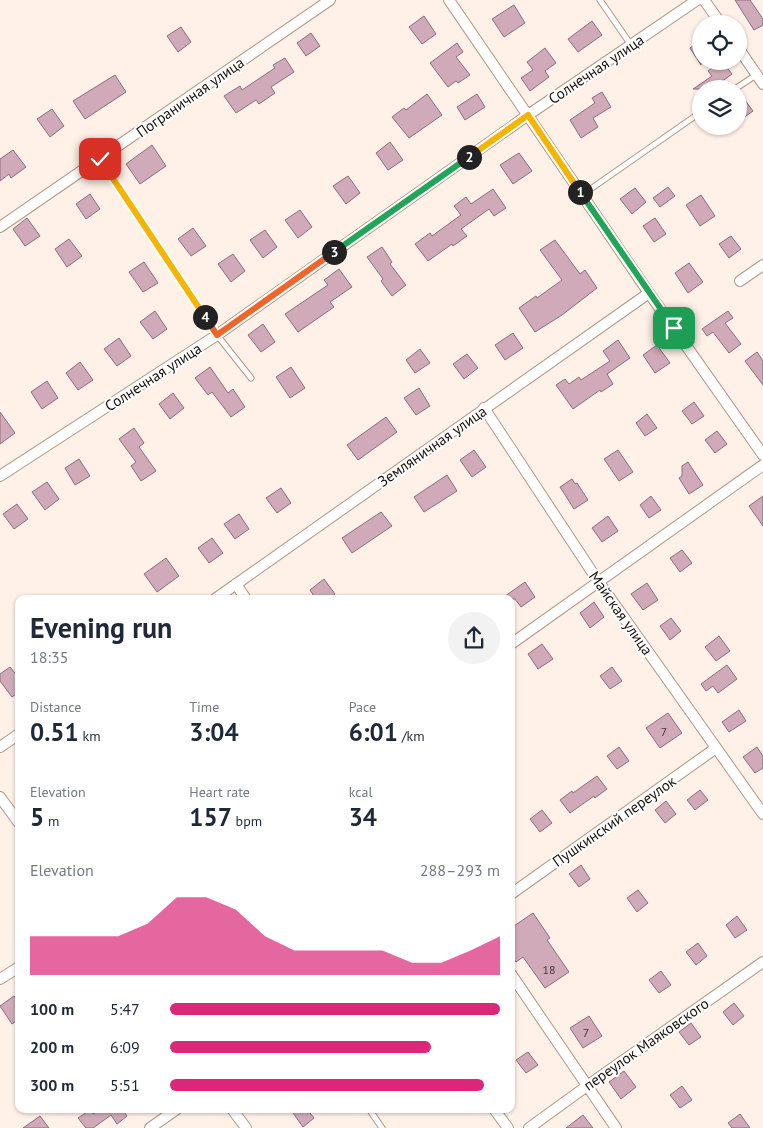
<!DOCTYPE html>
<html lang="en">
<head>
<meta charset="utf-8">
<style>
	:root { --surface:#fff; --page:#f2f2f3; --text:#1f2937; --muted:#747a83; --accent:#db2777 }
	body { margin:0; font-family:"PT Sans",sans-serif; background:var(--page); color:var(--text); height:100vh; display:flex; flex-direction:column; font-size:19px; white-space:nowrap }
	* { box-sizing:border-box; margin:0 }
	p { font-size:16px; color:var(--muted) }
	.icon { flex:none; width:28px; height:28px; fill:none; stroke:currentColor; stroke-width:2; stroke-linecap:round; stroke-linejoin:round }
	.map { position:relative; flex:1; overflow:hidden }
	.drawer { position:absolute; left:15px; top:595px; width:500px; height:518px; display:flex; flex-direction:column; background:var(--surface); border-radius:10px; box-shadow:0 1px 4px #0004 }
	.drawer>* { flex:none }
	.controls { position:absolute; left:692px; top:15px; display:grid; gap:10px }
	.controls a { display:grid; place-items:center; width:55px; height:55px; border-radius:50%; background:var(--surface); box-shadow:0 1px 4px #0004; font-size:25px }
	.pin { position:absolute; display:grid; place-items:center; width:42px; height:42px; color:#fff; margin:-21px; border-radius:10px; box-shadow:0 2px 8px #0006 }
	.km { position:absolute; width:25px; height:25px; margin:-12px; border-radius:50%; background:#222; color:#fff; font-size:14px; line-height:25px; text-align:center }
	.round { display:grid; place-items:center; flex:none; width:52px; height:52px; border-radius:26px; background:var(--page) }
	.head { display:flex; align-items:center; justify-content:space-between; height:85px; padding:0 15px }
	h1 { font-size:28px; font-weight:700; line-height:38px }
	.figures { display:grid; grid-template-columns:repeat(3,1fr); gap:8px; height:85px; padding:5px 15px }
	.figures div { display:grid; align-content:center }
	.figures b { font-size:25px; font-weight:700 }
	.figures small { font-size:14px; font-weight:400 }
	.figures p { font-size:14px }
	.chart { height:140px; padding:10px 15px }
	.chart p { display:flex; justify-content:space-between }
	.chart svg { width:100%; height:90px; margin-top:5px; fill:var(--accent); opacity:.7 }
	ul { padding:0 15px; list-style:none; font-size:16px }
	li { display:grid; grid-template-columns:80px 60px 1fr; align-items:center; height:38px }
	li i { height:12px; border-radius:6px; background:var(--accent) }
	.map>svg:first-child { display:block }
</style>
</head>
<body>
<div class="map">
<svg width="763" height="1128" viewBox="0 0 763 1128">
	<rect width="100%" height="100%" fill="#fff1e8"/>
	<!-- building -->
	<path fill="#d0aab8" stroke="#8f6c7a" d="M 735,0 L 750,0 L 763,19 L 763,25 L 754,30 Z
		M 514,5 L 525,23 L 504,37 L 492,19 Z
		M 424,16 L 436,34 L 422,44 L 409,27 Z
		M 592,21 L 602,35 L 578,52 L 568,39 Z
		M 181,27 L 191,42 L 178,52 L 167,36 Z
		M 311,33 L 320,46 L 306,56 L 297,43 Z
		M 701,40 L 701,65 L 690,48 Z
		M 457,43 L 463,52 L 456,57 L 470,75 L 458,83 L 456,81 L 448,87 L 430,63 Z
		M 545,48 L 556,63 L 545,71 L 549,77 L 530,91 L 521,78 L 533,70 L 527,62 Z
		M 285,58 L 294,72 L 271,87 L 275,93 L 259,104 L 256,100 L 236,113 L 224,96 L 240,86 L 242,90 L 275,68 L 273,65 Z
		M 721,61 L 722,61 L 732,74 L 717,85 L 719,89 L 693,89 L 712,76 L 708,71 Z
		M 115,75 L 126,92 L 85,119 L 73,101 Z
		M 602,92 L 611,107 L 593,118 L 598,127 L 581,138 L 570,120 L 595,103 L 592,98 Z
		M 739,92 L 753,111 L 739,121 Z
		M 427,94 L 442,115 L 409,138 L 392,117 L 404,108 L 406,110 Z
		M 477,94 L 485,107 L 465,120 L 457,107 Z
		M 52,109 L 64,126 L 50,137 L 37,119 Z
		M 390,142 L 403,160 L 388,170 L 376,153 Z
		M 152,145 L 166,166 L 140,184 L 126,164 Z
		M 13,150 L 26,167 L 11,178 L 9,174 L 0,181 L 0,159 Z
		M 519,153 L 532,171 L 513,184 L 500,165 Z
		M 348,176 L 360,193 L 346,204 L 333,186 Z
		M 668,187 L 675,196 L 660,207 L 653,198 Z
		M 635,188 L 646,202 L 632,214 L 620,199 Z
		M 493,189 L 506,208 L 494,216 L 489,209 L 461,229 L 467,236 L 453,246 L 452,244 L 428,261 L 415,244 L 430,233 L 432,236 L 461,215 L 454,206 L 466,197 L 471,204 Z
		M 90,194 L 100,209 L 86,219 L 76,204 Z
		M 701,195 L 715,216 L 700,226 L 686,205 Z
		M 300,210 L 312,227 L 298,238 L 285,220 Z
		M 27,218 L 40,236 L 25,246 L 13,229 Z
		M 655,218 L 666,234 L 654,242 L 643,226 Z
		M 193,228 L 206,246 L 191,256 L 178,239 Z
		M 265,230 L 277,247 L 263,258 L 250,240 Z
		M 731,236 L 741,249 L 729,258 L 719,244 Z
		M 69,239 L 82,256 L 67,267 L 55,249 Z
		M 555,240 L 580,274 L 585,270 L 597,288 L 562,315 L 535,332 L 519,308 L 536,296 L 537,298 L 562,280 L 540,250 Z
		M 382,247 L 392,262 L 390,264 L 406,285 L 392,296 L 381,281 L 383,279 L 367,257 Z
		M 233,254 L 245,271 L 231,282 L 218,264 Z
		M 144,262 L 158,283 L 143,292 L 129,272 Z
		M 689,263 L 703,282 L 688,293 L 675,273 Z
		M 339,269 L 352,287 L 330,302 L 334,307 L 298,332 L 285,314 L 328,285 L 324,280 Z
		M 155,311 L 167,329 L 153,339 L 140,322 Z
		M 728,311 L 733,318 L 725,323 L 741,344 L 729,353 L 713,332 L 707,336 L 702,329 Z
		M 263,324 L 275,342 L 261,352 L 248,335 Z
		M 513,333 L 523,348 L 505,360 L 495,345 Z
		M 119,338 L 131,356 L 117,366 L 104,349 Z
		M 618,340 L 630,358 L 607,374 L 613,384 L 601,392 L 600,390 L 573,409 L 556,385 L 565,379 L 569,384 L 579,377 L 581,380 L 610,361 L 603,351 Z
		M 657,345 L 670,363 L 655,373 L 643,355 Z
		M 420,349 L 430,363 L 415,373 L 406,360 Z
		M 757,352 L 763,361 L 763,385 L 745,361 Z
		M 467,354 L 478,368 L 464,379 L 453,364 Z
		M 80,362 L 93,380 L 78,390 L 66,373 Z
		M 210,367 L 228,393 L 233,389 L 245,407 L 231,417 L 212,392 L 208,395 L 195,378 Z
		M 291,367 L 305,388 L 290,398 L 276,377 Z
		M 47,381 L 58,398 L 42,409 L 31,392 Z
		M 419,388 L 430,406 L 416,415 L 404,398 Z
		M 173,393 L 184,408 L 170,419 L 159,404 Z
		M 694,402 L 704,416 L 692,424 L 682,411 Z
		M 0,412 L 15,433 L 0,444 Z
		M 647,414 L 657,428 L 645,436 L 636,423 Z
		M 386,417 L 397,432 L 358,460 L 347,445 Z
		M 134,428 L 144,443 L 139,447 L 156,471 L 141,481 L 131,466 L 136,462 L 119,439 Z
		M 717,431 L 727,444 L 715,453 L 705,440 Z
		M 474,450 L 486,467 L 472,477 L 460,460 Z
		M 618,450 L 633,472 L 619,481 L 604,459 Z
		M 79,459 L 90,476 L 75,485 L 65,468 Z
		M 688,462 L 703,485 L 689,494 L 679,478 L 682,476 L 682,466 Z
		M 447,475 L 457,491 L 424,512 L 414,497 Z
		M 572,479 L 575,484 L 577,483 L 588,500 L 574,509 L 560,487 Z
		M 47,482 L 59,499 L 45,510 L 32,492 Z
		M 281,488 L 291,503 L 277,513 L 266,498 Z
		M 651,496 L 661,510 L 649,518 L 640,505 Z
		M 763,496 L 763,526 L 749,506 Z
		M 17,504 L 28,519 L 14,529 L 3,514 Z
		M 381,512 L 392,526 L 352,553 L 342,538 Z
		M 239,514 L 249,529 L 235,539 L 224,524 Z
		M 608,516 L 618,531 L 602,542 L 592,528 Z
		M 212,538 L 223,553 L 209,563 L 198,548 Z
		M 682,550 L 692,563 L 680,572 L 670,558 Z
		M 166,558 L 179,576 L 157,592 L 144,574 Z
		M 324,579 L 335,594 L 328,599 L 316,599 L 310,590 Z
		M 525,582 L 535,597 L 521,607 L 515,599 L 501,599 Z
		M 647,583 L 658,600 L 643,610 L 631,594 Z
		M 594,602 L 604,617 L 590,628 L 580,613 Z
		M 671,618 L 681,631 L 670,640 L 660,626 Z
		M 719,636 L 730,651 L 716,661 L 705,647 Z
		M 542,644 L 553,659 L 538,669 L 528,654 Z
		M 727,665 L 737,679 L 718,693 L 713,686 L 706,691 L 701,684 Z
		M 10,667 L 19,678 L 19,692 L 12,697 L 0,681 L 0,674 Z
		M 612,667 L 622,681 L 610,689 L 600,676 Z
		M 739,710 L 746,721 L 729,732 L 722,722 Z
		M 668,713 L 682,733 L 660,748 L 646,728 Z
		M 619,747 L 629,761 L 617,769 L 607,756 Z
		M 757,747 L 763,756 L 763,768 L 755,773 L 743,757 Z
		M 597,776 L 607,789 L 595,798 L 594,796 L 570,813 L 560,800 L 572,791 L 573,793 Z
		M 700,790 L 708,800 L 695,810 L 687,800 Z
		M 666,801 L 676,814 L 665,823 L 655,810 Z
		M 542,810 L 552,823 L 540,832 L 530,819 Z
		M 581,865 L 590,879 L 579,887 L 569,874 Z
		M 638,890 L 648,903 L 637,912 L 627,898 Z
		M 533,913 L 550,938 L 547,940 L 569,972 L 545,988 L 523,957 L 516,962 L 511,955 L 511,928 Z
		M 737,916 L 747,930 L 735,938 L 726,925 Z
		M 698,943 L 707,956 L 696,965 L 686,952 Z
		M 661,971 L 671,985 L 659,993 L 649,980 Z
		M 14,996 L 19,1002 L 19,1019 L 12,1024 L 0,1006 Z
		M 734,1003 L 744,1016 L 733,1025 L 723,1012 Z
		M 589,1016 L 602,1036 L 583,1048 L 570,1028 Z
		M 691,1023 L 701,1037 L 689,1045 L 679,1032 Z
		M 528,1052 L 538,1065 L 526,1073 L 516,1060 Z
		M 624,1071 L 636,1087 L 621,1099 L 609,1082 Z
		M 682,1086 L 692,1100 L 680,1108 L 670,1095 Z
		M 102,1109 L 122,1109 L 127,1116 L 117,1124 L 111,1115 L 93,1128 L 86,1128 L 78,1118 L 90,1110 L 93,1114 Z
		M 299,1109 L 307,1109 L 314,1118 L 303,1127 L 293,1113 Z
		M 740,1114 L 750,1128 L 732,1128 L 728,1123 Z
		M 583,1115 L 593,1128 L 566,1128 Z
		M 40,1116 L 49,1128 L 23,1128 Z"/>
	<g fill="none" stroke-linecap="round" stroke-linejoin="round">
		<defs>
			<path id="service" d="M 600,0 L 631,45
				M 735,89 L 756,75
				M 100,159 L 217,335 L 251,378
				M 582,195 L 701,112
				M 369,1109 L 382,1128"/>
			<path id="minor" d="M 449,0 L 649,293 L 763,455
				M 704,0 L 721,24
				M 739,49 L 763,84
				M 0,227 L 330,0
				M 740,281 L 763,265
				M 484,408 L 598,581 L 763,814
				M 0,476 L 217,335 L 528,115 L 697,0
				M 236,584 L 246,599
				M 215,599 L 649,293
				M 511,644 L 763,465
				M 0,747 L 19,734
				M 0,797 L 19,823
				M 511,894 L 716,748
				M 511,974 L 616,1128
				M 0,979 L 19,967
				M 232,1109 L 246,1128
				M 494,1109 L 508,1128
				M 150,1128 L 177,1109
				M 529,1128 L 587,1086 L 763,962"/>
		</defs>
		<!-- service casing -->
		<use href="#service" stroke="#b69682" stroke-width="7"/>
		<!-- minor casing -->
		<use href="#minor" stroke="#b69682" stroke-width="12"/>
		<!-- service -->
		<use href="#service" stroke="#fff" stroke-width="5"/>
		<!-- minor -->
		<use href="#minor" stroke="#fff" stroke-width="10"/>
	</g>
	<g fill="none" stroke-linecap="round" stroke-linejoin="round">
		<defs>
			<path id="split-1" d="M 580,192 L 674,328"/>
			<path id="split-2" d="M 469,157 L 528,115 L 580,192"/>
			<path id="split-3" d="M 334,252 L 469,157"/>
			<path id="split-4" d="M 205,317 L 217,335 L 334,252"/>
			<path id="split-5" d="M 100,159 L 205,317"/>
		</defs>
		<!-- split-1 casing -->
		<use href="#split-1" stroke="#fff" stroke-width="10"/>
		<!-- split-2 casing -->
		<use href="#split-2" stroke="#fff" stroke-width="10"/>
		<!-- split-3 casing -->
		<use href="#split-3" stroke="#fff" stroke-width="10"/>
		<!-- split-4 casing -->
		<use href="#split-4" stroke="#fff" stroke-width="10"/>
		<!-- split-5 casing -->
		<use href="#split-5" stroke="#fff" stroke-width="10"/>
		<!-- split-1 -->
		<use href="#split-1" stroke="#22a559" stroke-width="6"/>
		<!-- split-2 -->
		<use href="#split-2" stroke="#f5b400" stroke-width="6"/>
		<!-- split-3 -->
		<use href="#split-3" stroke="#22a559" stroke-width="6"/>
		<!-- split-4 -->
		<use href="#split-4" stroke="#f0652b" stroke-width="6"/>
		<!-- split-5 -->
		<use href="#split-5" stroke="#f5b400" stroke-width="6"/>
	</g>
	<g text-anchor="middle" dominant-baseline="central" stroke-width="4" stroke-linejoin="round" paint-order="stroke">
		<!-- number labels -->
		<g font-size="12" fill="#483635">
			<text x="664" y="731">7</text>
			<text x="549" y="969">18</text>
			<text x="586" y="1032">7</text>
		</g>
		<!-- street labels -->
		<g font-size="15" fill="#1b1009" stroke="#fff">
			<text transform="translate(596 69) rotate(-34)">Солнечная улица</text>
			<text transform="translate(190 97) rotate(-35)">Пограничная улица</text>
			<text transform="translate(153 377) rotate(-33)">Солнечная улица</text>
			<text transform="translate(432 446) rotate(-35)">Земляничная улица</text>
			<text transform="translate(621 613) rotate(55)">Майская улица</text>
			<text transform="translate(614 821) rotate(-35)">Пушкинский переулок</text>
			<text transform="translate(646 1044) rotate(-35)">переулок Маяковского</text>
		</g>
	</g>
</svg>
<div class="controls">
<a><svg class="icon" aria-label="locate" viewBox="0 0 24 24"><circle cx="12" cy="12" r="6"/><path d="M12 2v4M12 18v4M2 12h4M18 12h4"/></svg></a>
<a><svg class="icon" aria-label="layers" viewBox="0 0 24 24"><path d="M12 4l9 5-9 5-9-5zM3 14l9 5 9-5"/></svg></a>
</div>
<div class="pin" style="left:674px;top:328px;background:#1e9e55"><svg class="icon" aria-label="arrive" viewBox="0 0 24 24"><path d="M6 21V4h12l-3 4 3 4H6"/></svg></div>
<div class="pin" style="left:100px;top:159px;background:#d93025"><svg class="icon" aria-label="check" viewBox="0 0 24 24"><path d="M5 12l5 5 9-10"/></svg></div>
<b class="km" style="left:580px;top:192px">1</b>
<b class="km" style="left:469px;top:157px">2</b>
<b class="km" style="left:334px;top:252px">3</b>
<b class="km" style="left:205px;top:317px">4</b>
<section class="drawer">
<div class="head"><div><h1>Evening run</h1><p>18:35</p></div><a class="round"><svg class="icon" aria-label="share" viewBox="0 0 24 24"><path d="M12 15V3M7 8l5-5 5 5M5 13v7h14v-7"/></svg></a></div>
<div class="figures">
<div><p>Distance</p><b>0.51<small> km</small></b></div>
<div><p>Time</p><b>3:04</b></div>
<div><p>Pace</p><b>6:01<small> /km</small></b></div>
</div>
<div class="figures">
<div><p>Elevation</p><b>5<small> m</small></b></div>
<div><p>Heart rate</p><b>157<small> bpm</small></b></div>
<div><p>kcal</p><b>34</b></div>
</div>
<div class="chart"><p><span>Elevation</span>288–293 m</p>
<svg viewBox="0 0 160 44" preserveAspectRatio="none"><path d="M0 44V25L10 25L20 25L30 25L40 19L50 6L60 6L70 12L80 25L90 32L100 32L110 32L120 32L130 38L140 38L150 32L160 25V44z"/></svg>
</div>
<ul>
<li><b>100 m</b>5:47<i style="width:100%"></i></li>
<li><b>200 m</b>6:09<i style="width:79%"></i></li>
<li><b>300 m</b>5:51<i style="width:95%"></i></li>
</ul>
</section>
</div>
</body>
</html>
